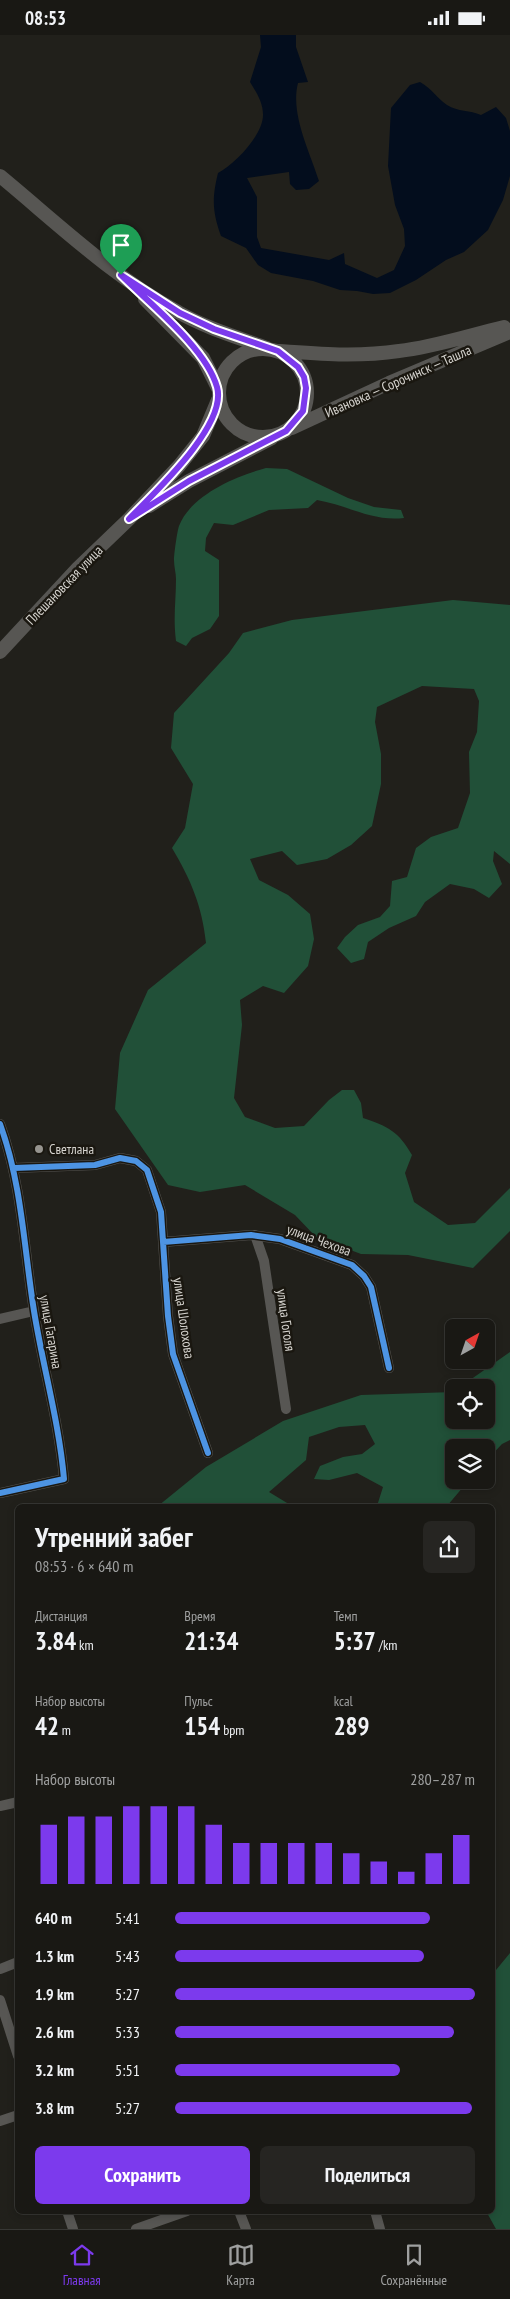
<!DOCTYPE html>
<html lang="ru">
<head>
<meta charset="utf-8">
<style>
	:root { --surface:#191814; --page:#262522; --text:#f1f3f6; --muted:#9fa0a0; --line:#373734; --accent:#7c3aed }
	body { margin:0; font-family:"PT Sans Narrow",sans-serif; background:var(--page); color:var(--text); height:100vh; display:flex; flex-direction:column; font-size:19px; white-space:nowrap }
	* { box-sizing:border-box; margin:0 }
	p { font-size:16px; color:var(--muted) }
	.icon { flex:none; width:28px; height:28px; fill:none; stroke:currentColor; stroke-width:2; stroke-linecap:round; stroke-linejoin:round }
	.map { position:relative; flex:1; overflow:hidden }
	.drawer { position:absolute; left:15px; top:1469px; width:480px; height:710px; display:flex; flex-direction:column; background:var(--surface); border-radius:8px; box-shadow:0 2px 8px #0003,0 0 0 1px var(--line) }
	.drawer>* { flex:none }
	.needle { width:32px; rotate:40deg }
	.tools { position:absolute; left:445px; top:1284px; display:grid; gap:10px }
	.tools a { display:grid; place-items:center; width:50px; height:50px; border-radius:8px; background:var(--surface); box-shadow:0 2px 8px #0003,0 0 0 1px var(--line); font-size:25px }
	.pin { position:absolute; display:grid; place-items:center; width:42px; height:42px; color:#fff; margin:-51px -21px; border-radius:50% 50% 50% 0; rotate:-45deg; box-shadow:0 0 5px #0007 }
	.pin .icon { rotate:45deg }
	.round { display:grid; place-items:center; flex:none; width:52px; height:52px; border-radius:8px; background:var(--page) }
	.overview { display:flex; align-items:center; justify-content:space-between; height:85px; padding:0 20px }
	h1 { font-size:28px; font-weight:600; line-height:38px }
	.figures { display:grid; grid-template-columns:repeat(3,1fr); gap:8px; height:85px; padding:5px 20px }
	.figures div { display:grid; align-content:center }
	.figures b { font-size:25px; font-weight:600 }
	.figures small { font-size:14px; font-weight:400 }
	.figures p { font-size:14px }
	.chart { height:140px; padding:10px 20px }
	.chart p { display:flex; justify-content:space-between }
	.chart svg { width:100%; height:90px; margin-top:5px; stroke:var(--accent); stroke-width:6 }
	.button { display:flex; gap:10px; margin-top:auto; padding:10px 20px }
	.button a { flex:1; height:58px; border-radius:8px; background:var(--accent); color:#fff; font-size:20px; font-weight:600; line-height:58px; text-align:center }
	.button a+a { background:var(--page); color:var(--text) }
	ul { padding:0 20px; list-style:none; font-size:16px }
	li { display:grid; grid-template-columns:80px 60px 1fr; align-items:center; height:38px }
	li i { height:12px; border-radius:6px; background:var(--accent) }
	.status { display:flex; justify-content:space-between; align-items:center; height:35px; padding:0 25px; background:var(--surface); direction:ltr }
	.status svg { height:14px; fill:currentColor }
	.menu { display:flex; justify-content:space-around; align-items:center; height:70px; border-top:1px solid var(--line); background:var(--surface); font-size:14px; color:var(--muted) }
	.menu a { display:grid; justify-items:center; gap:2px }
	.menu .on { color:var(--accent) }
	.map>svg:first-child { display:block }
</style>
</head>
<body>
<div class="status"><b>08:53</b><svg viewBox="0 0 49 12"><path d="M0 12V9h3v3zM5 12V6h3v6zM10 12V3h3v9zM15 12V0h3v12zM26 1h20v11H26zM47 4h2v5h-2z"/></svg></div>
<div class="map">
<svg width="510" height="2194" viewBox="0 0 510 2194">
	<rect width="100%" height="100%" fill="#21201b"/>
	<!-- forest -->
	<path fill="#215038" d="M 266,433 L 287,434 L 348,463 L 374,472 L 401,475 L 404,483 C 373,487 347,470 317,465 L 308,473 L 269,475 L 233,490 L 214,488 L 206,503 L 205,516 L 219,525 L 219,581 L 210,594 L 192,603 L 186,611 L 176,606 C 173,583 176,566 176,544 C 176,538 174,532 174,525 C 174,519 177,497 179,491 C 191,460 236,441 266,433 Z
		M 453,565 L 510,570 L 510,829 L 494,816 L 493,826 L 502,849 L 489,863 L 474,854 L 450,849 L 425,867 L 416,881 L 389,893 L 368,907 L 364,924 L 351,928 L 337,913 L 345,902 L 358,890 L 380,882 L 390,871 L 392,846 L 407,842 L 416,813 L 431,802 L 458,793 L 470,758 L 469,717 L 477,697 L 479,666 L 474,654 L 422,651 L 377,672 L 375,687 L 381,719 L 381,749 L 372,791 L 351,810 L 327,824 L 297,830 L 282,816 L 250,824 L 259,845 L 288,860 L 310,879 L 314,904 L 308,931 L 284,958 L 263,951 L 240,965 L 242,990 L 234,1063 L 245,1082 L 275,1093 L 304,1091 L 329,1065 L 342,1055 L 354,1055 L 361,1068 L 363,1083 C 388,1091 399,1097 412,1120 L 405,1138 L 414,1167 L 448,1190 L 475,1188 L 510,1153 L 510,1196 L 473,1233 L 408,1220 L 361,1219 L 316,1202 L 295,1180 L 245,1150 L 200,1157 L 168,1150 L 115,1074 L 120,1018 L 148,955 L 206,908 C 202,871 191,845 172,813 L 185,793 L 193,749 L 171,713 L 174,678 L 229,618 L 243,598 L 292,585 Z
		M 510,1317 L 510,1405 L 502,1409 L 486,1426 L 486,1412 L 454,1412 L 454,1445 L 469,1445 L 447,1471 L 377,1471 L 383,1452 L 357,1438 L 329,1445 L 314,1444 L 320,1431 L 343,1422 L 362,1419 L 375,1409 L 365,1390 L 339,1392 L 309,1402 L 306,1425 L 269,1457 L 292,1471 L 158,1471 L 206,1432 L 283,1386 L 361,1360 L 454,1357 L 454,1385 L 486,1385 L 486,1352 L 460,1352 Z
		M 510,1918 L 510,2194 L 496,2194 L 486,2176 L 492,2176 L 493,1933 L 496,1935 Z"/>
	<!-- water -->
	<path fill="#030d1d" d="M 260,0 L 296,0 L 296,12 L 308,47 L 298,48 C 290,79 310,117 319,146 L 309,154 L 296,155 L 290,149 L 289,137 L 247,143 L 257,162 L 257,202 L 261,213 L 329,225 L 344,218 L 345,229 L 377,243 L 394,235 L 405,211 L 404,194 L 395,170 L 388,131 L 391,73 L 410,50 L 420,47 C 431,53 438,64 447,70 C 458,77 470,75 481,80 L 496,72 L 506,83 L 510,96 L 510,141 L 503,165 L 488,195 L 464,217 L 446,225 L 416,245 L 390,258 L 373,259 L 357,256 L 340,255 L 313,246 L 271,238 L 258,230 L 246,213 L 221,201 C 212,176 212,163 218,138 C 235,129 263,100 263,80 C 263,67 256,57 250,47 L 261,12 Z"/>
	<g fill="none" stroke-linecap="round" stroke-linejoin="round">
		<!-- street -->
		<path stroke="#575653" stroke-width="10" d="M 0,1089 C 22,1149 24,1214 34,1276 C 43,1332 59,1387 64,1444 L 0,1458
			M 14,1133 L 95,1130 L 120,1123 L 136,1126 L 147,1135 L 161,1177 L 168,1281 L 173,1319 L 208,1418
			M 255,1200 L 264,1226 L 286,1374
			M 163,1207 L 251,1200 L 280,1204 L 352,1230 L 364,1241 L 371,1252 L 389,1333
			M 0,1284 L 34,1276
			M 0,1771 L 18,1767
			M 0,1934 L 18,1927
			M 0,1965 L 18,2021
			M 0,2086 L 18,2080
			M 67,2176 L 73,2194
			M 239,2176 L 246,2194
			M 375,2176 L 380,2194
			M 136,2194 L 187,2176"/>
		<!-- secondary -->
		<path stroke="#575653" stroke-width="14" d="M 0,141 C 57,188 113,242 178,277 C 206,293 237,302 267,313
			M 145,264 L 203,323 L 218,353
			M219 358a44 44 0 1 1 88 0a44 44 0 1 1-88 0Z
			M 279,316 C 319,319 358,322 399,316 C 434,312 470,300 504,292
			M 292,393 L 389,348 L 510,297
			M 149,471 L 189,446 L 272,403
			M 0,617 L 78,533 L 129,484 L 179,431 L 203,401 L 218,365"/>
		<defs>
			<path id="cycleway" d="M 0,1089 C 22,1149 24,1214 34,1276 C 43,1332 59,1387 64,1444 L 0,1458
				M 14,1133 L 95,1130 L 120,1123 L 136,1126 L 147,1135 L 161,1177 L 168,1281 L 173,1319 L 208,1418
				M 163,1207 L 251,1200 L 280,1204 L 352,1230 L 364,1241 L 371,1252 L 389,1333"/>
		</defs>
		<!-- cycleway casing -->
		<use href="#cycleway" stroke="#1a1710" stroke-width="9"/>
		<!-- cycleway -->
		<use href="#cycleway" stroke="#4d94e3" stroke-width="6"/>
	</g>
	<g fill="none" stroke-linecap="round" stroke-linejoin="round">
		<defs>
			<path id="route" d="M 121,240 L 180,278 L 214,294 L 278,316 L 298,332 L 304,342 L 306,353 L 303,376 L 286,396 L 189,446 L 129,484 C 154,458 228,390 217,352 C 206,313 150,269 121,240 Z"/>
		</defs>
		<!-- route casing -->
		<use href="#route" stroke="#fff" stroke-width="10"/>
		<!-- route -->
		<use href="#route" stroke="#7c3aed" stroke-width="6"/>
	</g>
	<!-- markers -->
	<circle fill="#96948f" stroke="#1a1710" stroke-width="2" cx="39" cy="1114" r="5"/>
	<g text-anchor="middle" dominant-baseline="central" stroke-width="5" stroke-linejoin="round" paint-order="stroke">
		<!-- street labels -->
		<g font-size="14" fill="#d5d3ce" stroke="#1a1710">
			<text transform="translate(398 346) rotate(-24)">Ивановка — Сорочинск — Ташла</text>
			<text transform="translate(64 550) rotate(-46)">Плешановская улица</text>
			<text transform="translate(319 1205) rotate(20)">улица Чехова</text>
			<text transform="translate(184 1283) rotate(82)">улица Шолохова</text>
			<text transform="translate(286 1285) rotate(82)">улица Гоголя</text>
			<text transform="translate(51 1297) rotate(80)">улица Гагарина</text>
		</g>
		<!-- poi labels -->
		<g font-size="14" fill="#d5d3ce" stroke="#1a1710" text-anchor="start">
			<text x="49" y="1114">Светлана</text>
		</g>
	</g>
</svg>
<div class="tools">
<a><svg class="needle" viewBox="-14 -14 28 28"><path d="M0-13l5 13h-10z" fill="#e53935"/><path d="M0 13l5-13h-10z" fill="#9fa0a0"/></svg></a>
<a><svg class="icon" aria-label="locate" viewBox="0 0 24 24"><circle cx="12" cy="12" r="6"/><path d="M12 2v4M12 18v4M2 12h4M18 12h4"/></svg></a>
<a><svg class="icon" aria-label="layers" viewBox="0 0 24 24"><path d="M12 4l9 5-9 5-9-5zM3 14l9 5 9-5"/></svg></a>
</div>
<div class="pin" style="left:121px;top:240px;background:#1e9e55"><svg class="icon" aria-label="arrive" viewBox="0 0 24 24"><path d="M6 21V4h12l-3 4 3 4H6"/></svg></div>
<section class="drawer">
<div class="overview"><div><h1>Утренний забег</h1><p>08:53 · 6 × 640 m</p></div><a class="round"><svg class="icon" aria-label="share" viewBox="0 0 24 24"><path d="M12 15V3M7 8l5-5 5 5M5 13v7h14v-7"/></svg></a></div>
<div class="figures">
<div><p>Дистанция</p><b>3.84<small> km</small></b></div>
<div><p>Время</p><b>21:34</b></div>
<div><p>Темп</p><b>5:37<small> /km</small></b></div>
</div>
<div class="figures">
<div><p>Набор высоты</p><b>42<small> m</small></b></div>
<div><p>Пульс</p><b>154<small> bpm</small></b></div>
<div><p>kcal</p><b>289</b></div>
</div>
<div class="chart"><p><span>Набор высоты</span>280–287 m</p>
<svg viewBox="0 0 160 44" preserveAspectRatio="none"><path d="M5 44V15M15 44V11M25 44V11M35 44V6M45 44V6M55 44V6M65 44V15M75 44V24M85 44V24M95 44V24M105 44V24M115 44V29M125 44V33M135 44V38M145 44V29M155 44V20"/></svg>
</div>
<ul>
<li><b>640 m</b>5:41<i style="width:85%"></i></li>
<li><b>1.3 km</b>5:43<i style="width:83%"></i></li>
<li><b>1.9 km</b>5:27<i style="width:100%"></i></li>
<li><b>2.6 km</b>5:33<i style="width:93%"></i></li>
<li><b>3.2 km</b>5:51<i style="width:75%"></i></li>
<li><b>3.8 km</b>5:27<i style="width:99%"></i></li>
</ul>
<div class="button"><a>Сохранить</a><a>Поделиться</a></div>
</section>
</div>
<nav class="menu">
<a class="on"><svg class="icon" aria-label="home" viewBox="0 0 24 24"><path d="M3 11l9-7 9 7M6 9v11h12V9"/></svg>Главная</a>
<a><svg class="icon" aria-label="map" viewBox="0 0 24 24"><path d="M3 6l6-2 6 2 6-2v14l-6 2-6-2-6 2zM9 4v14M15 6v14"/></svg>Карта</a>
<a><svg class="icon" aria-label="saved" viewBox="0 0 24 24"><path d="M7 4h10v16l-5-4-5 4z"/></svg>Сохранённые</a>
</nav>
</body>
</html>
